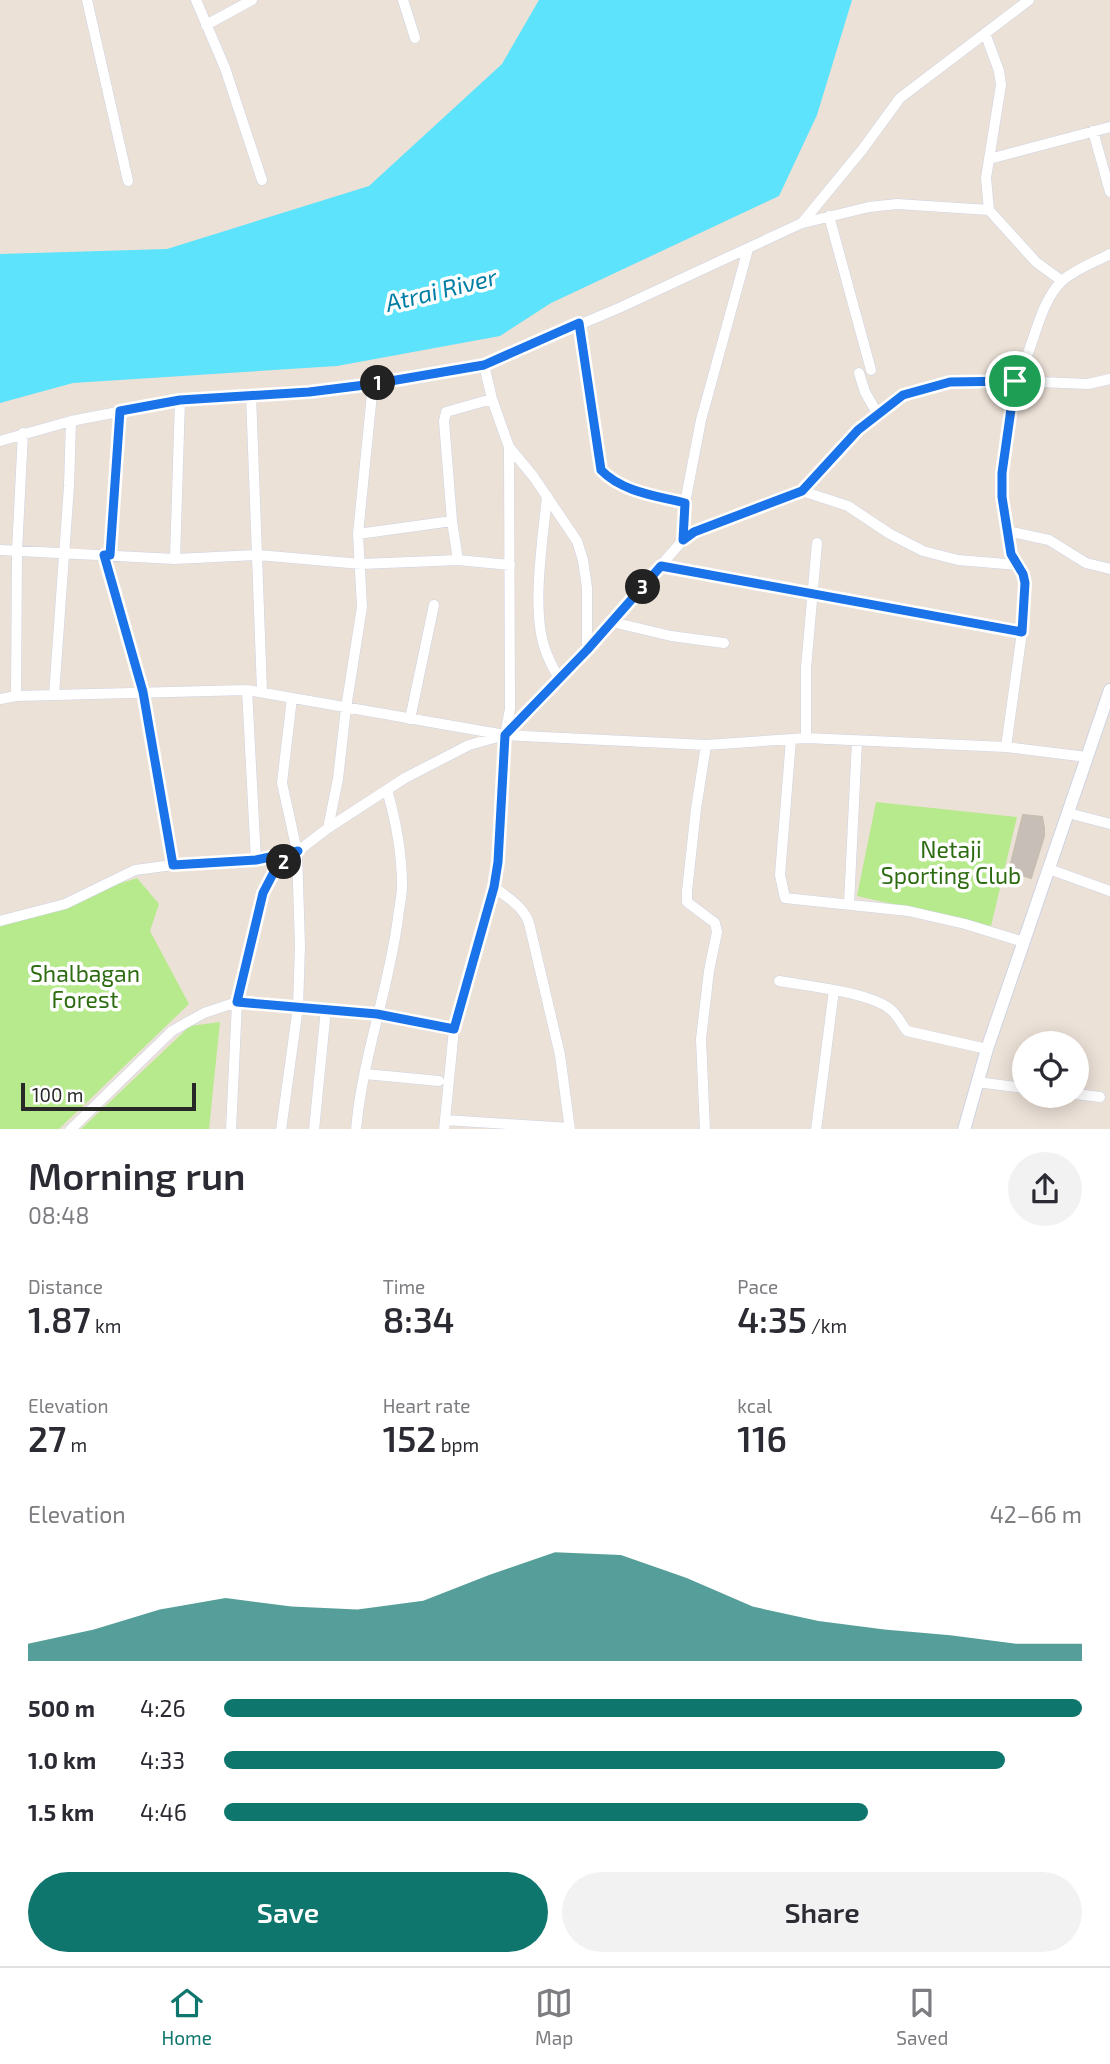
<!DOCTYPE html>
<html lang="en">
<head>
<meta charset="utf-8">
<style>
	:root { --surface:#fff; --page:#f2f2f3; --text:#2b2b33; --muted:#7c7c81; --line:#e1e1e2; --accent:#0f766e }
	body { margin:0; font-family:"Exo 2",sans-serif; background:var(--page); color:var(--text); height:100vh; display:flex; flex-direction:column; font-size:26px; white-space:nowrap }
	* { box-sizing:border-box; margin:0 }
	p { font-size:23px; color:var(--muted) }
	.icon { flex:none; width:38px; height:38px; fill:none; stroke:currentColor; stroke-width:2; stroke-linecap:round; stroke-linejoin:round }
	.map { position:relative; height:1129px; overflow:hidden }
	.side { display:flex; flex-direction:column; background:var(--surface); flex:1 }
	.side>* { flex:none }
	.controls { position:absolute; left:1012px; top:1031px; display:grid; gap:14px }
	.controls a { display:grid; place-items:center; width:77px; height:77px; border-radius:50%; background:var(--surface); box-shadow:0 4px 18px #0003; font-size:35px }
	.scale { position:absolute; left:21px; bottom:18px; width:175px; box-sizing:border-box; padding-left:7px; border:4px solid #282828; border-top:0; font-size:19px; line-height:24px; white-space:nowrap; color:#282828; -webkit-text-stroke:5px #fff; paint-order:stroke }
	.pin { position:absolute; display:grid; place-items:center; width:60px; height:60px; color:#fff; margin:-30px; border:4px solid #fff; border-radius:50%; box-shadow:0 2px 7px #0007 }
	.km { position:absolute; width:35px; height:35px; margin:-18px; border-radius:50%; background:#222; color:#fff; font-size:19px; line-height:35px; text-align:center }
	.round { display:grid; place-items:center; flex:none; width:74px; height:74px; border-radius:37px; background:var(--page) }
	.head { display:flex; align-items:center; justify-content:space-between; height:119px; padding:0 28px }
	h1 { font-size:38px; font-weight:600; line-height:52px }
	.figures { display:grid; grid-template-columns:repeat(3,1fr); gap:10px; height:119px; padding:7px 28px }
	.figures div { display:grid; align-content:center }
	.figures b { font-size:35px; font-weight:600 }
	.figures small { font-size:19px; font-weight:400 }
	.figures p { font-size:19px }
	.chart { height:196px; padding:14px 28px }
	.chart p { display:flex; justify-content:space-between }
	.chart svg { width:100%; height:126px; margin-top:7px; fill:var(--accent); opacity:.7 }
	.action { display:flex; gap:14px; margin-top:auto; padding:14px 28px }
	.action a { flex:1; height:80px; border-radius:42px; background:var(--accent); color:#fff; font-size:28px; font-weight:600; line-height:80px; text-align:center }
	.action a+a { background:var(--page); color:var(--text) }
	ul { padding:0 28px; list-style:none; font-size:23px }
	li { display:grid; grid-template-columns:112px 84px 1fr; align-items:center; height:52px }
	li i { height:18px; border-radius:9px; background:var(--accent) }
	.menu { display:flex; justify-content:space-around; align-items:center; height:98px; border-top:2px solid var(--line); background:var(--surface); font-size:19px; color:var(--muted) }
	.menu a { display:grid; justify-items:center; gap:4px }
	.menu .on { color:var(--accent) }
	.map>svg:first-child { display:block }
</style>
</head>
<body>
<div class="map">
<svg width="1110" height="1130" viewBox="0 0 1110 1130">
	<rect width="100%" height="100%" fill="#ece1d7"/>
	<!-- green -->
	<path fill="#b6ea8d" d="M 876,802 L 1017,817 L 991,926 L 857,896 Z
		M 137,878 L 159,904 L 150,931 L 189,1004 L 59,1129 L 0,1129 L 0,922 Z
		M 220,1022 L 209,1129 L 80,1130 L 190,1026 Z"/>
	<!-- water -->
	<path fill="#5de3fc" d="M 539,0 L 852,0 L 817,115 L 779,196 L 551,303 L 500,336 L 337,366 L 73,383 L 0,403 L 0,254 L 167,249 L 369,186 L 502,64 Z"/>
	<!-- building -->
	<path fill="#c7beb7" stroke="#c8bdb1" stroke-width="2" d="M 1023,815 L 1042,817 L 1044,828 L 1044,836 L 1031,878 L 1009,871 Z"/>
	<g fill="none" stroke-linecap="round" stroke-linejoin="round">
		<defs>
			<path id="minor" d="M 87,0 L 128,181
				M 196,0 L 225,68 L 262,180
				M 403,0 L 415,38
				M 206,25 L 252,0
				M 985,33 L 999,71 L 1001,85 L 986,178 L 989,210 L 1036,262 L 1062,281
				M 1093,131 L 1110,192
				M 989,159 L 1110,127
				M 829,216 L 871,370
				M 803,223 L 869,207 L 897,204 L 989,210
				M 579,323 L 601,470 C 622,492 657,496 685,503
				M 484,365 L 492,399 L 509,447 L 533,476 L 577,541 L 583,560 L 587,588 L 587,650
				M 859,373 L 865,392 L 877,413
				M 251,394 L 262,691
				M 0,441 L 71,421 L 180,400 L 309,392 L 373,384 L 484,365 L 619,308 L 802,223 L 862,150 L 900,98 L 1029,0
				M 802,491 L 848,506 L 890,534 L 923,551 L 958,560 L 1018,565
				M 547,496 C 543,539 531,609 545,649 C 548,659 554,669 559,679
				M 1007,531 L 1049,540 L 1086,563 L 1110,569
				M 358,534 L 452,521
				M 683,540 L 685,503 L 701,420 L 748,249
				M 0,550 L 175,559 L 258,555 L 361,564 L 458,560 L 510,565
				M 104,555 L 143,692 L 173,865
				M 111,555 L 120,411
				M 175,559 L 180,400
				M 458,560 L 452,521 L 444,421 L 446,412 L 492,399
				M 661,566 L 1022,632
				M 612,622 L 671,636 L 724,643
				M 247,690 L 256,860
				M 54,695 L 69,486 L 71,421
				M 16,696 L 17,551 L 23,433
				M 0,699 L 16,696 L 247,690 L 505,735 L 706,745 L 806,738 L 1006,747 L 1087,757
				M 410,719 L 434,605
				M 806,738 L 806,668 L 817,543
				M 791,739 L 780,875 L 785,898 L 908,911 L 965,924 L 1024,942
				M 1006,747 L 1022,632 L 1025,584 L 1023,574 L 1011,554 L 1002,497 L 1002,473 L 1015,381 L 1088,384 L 1110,379
				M 1068,813 L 1110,824
				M 328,828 L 338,779 L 346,708 L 362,607 L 358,534 L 373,384
				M 1049,869 L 1110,891
				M 494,887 C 508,898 523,906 529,923 L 560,1055 L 570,1130
				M 849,904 L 857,741
				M 0,921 L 65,904 L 135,870 L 173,865 L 256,860 L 294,852
				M 779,981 C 807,986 869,992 890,1009 C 898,1015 901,1024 907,1031 L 987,1049
				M 365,1074 L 439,1081
				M 977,1082 L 1024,1088
				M 1076,1094 L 1100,1097
				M 445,1120 L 570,1128
				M 70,1130 L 172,1031 L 204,1013 L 237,1002 L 378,1014 L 454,1029
				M 231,1130 L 237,1002 L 263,893 L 276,868 L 328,828 L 405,778 L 469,745 L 505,735 L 587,650 L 683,540 L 694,532 L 802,491 L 858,430 L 903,395 L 950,382 L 1015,381 C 1034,352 1037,305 1062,281 C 1074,270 1095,262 1110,254
				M 281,1130 L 298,1007 L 300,946 L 297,851 L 282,783 L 292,698
				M 314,1130 L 326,1009
				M 356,1130 C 362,1058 389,989 398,918 C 399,908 402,896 402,886 C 402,854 396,821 387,790
				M 444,1130 L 454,1029 L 494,887 L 498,862 L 505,735 L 510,709 L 509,447
				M 705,1130 L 701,1039 L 709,971 L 717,932 L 715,923 L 687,902 L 687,891 L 696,809 L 706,745
				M 816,1130 L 834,990"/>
			<path id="tertiary" d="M 964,1130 L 987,1049 L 1110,690"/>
		</defs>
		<!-- minor casing -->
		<use href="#minor" stroke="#cdd3e3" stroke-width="11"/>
		<!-- tertiary casing -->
		<use href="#tertiary" stroke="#cdd3e3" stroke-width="14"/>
		<!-- minor -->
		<use href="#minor" stroke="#fff" stroke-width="10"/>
		<!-- tertiary -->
		<use href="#tertiary" stroke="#fff" stroke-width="12"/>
	</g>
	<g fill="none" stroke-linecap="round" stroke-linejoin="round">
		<defs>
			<path id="route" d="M 579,323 L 601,470 C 622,492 657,496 685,503 L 683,540 L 694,532 L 802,491 L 858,430 L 903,395 L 950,382 L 1015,381 L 1002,473 L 1002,497 L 1011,554 L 1023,574 L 1025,583 L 1022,632 L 661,566 L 587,650 L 505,735 L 498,862 L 494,887 L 454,1029 L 377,1014 L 237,1002 L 263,893 L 276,868 L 298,851 L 256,860 L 173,865 L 143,692 L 104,555 L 110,555 L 120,411 L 180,400 L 309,392 L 373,384 L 484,365 Z"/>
		</defs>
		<!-- route casing -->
		<use href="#route" stroke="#fff" stroke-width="14"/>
		<!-- route -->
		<use href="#route" stroke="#1a73e8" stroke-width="9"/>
	</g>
	<g text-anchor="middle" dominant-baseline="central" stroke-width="7" stroke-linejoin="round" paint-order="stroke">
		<!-- park labels -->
		<g font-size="23" fill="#2e6c11" stroke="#fff">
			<text x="951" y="849">Netaji<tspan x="951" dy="26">Sporting Club</tspan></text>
			<text x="85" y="973">Shalbagan<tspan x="85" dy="26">Forest</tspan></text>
		</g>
		<!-- water labels -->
		<g font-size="24" font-style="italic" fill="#007da4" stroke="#fff">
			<text transform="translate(441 289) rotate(-14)">Atrai River</text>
		</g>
	</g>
</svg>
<div class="controls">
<a><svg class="icon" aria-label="locate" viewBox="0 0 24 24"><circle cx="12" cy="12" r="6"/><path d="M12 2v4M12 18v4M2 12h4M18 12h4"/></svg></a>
</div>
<div class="scale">100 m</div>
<div class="pin" style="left:1015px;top:381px;background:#1e9e55"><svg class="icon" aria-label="arrive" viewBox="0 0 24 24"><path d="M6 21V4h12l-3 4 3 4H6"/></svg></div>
<b class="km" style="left:378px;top:383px">1</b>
<b class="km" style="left:284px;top:862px">2</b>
<b class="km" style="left:643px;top:587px">3</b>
</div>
<section class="side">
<div class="head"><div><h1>Morning run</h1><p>08:48</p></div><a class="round"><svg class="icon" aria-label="share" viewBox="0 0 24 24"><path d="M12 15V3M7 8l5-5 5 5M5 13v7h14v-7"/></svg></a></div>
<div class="figures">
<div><p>Distance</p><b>1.87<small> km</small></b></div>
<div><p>Time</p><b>8:34</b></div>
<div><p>Pace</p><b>4:35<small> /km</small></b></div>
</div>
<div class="figures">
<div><p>Elevation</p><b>27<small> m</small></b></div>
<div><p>Heart rate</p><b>152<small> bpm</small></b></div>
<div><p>kcal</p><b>116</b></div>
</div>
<div class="chart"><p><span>Elevation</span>42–66 m</p>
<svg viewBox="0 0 160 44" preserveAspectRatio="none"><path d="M0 44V38L10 33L20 26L30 22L40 25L50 26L60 23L70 14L80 6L90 7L100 15L110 25L120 30L130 33L140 35L150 38L160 38V44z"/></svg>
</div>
<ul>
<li><b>500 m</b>4:26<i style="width:100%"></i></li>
<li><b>1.0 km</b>4:33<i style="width:91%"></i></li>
<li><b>1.5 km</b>4:46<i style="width:75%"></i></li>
</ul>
<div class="action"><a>Save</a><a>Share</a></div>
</section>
<nav class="menu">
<a class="on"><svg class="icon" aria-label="home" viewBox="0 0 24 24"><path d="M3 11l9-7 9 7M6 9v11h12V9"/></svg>Home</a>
<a><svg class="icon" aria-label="map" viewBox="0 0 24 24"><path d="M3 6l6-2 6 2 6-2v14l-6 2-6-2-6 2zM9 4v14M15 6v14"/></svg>Map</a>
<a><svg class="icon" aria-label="saved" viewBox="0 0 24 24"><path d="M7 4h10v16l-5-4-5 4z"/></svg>Saved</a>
</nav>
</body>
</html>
